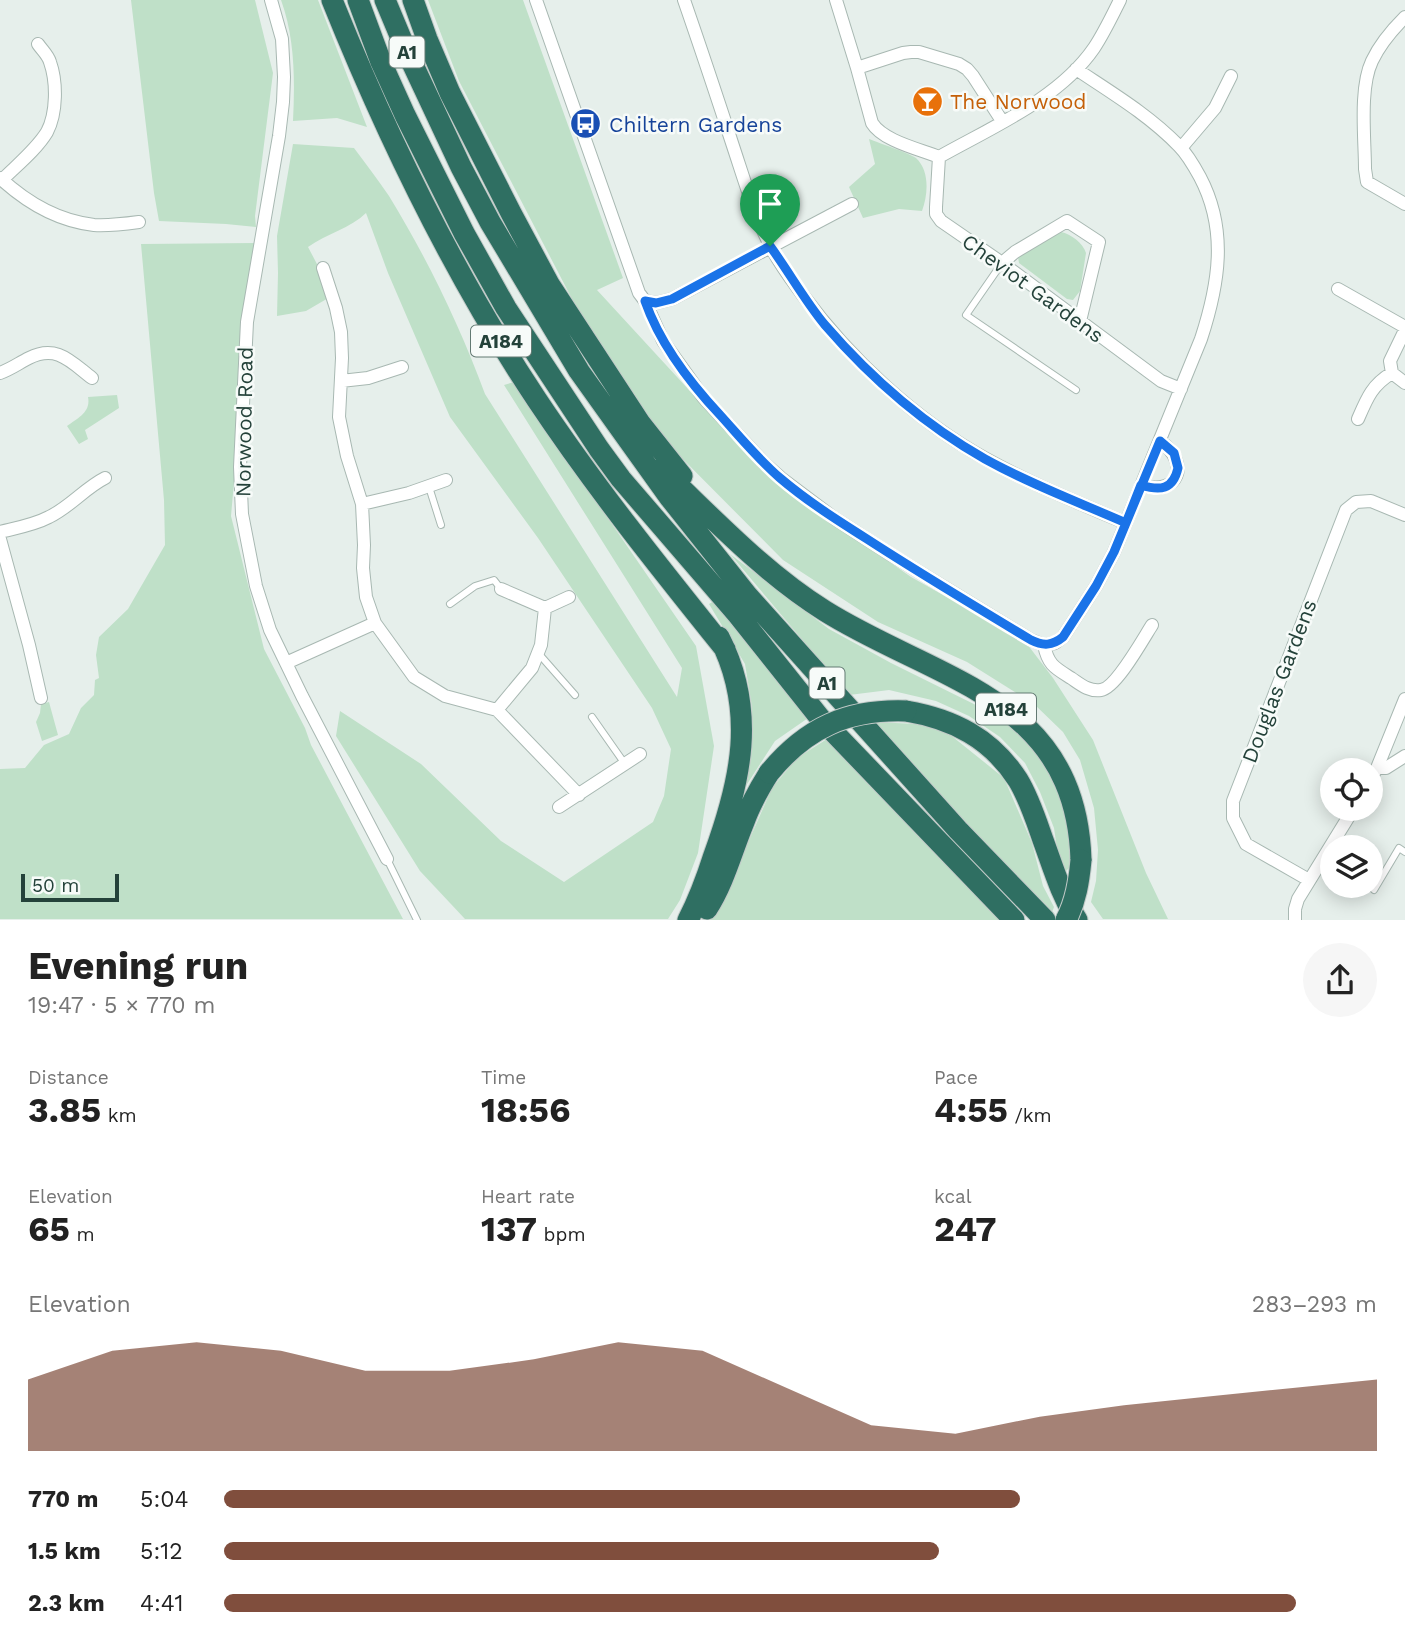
<!DOCTYPE html>
<html lang="en">
<head>
<meta charset="utf-8">
<style>
	:root { --surface:#fff; --page:#f6f6f6; --text:#222; --muted:#767676; --accent:#804e3d }
	body { margin:0; font-family:"Work Sans",sans-serif; background:var(--page); color:var(--text); height:100vh; display:flex; flex-direction:column; font-size:26px; white-space:nowrap }
	* { box-sizing:border-box; margin:0 }
	p { font-size:23px; color:var(--muted) }
	.icon { flex:none; width:38px; height:38px; fill:none; stroke:currentColor; stroke-width:2; stroke-linecap:round; stroke-linejoin:round }
	.map { position:relative; height:920px; overflow:hidden }
	.side { display:flex; flex-direction:column; background:var(--surface); flex:1 }
	.side>* { flex:none }
	.buttons { position:absolute; left:1320px; top:758px; display:grid; gap:14px }
	.buttons a { display:grid; place-items:center; width:63px; height:63px; border-radius:50%; background:var(--surface); box-shadow:0 4px 18px #0003; font-size:35px }
	.scale { position:absolute; left:21px; bottom:18px; width:98px; box-sizing:border-box; padding-left:7px; border:4px solid #24423a; border-top:0; font-size:19px; line-height:24px; white-space:nowrap; color:#24423a; -webkit-text-stroke:5px #f7fbf9; paint-order:stroke }
	.pin { position:absolute; display:grid; place-items:center; width:60px; height:60px; color:#fff; margin:-72px -30px; border-radius:50% 50% 50% 0; rotate:-45deg; box-shadow:0 0 7px #0007 }
	.pin .icon { rotate:45deg }
	.round { display:grid; place-items:center; flex:none; width:74px; height:74px; border-radius:37px; background:var(--page) }
	.headline { display:flex; align-items:center; justify-content:space-between; height:119px; padding:0 28px }
	h1 { font-size:38px; font-weight:700; line-height:52px }
	.figures { display:grid; grid-template-columns:repeat(3,1fr); gap:10px; height:119px; padding:7px 28px }
	.figures div { display:grid; align-content:center }
	.figures b { font-size:35px; font-weight:700 }
	.figures small { font-size:19px; font-weight:400 }
	.figures p { font-size:19px }
	.chart { height:196px; padding:14px 28px }
	.chart p { display:flex; justify-content:space-between }
	.chart svg { width:100%; height:126px; margin-top:7px; fill:var(--accent); opacity:.7 }
	ul { padding:0 28px; list-style:none; font-size:23px }
	li { display:grid; grid-template-columns:112px 84px 1fr; align-items:center; height:52px }
	li i { height:18px; border-radius:9px; background:var(--accent) }
	.map>svg:first-child { display:block }
</style>
</head>
<body>
<div class="map">
<svg width="1405" height="920" viewBox="0 0 1405 920">
	<rect width="100%" height="100%" fill="#e6efeb"/>
	<!-- green -->
	<path fill="#bfe0c8" d="M 131,0 L 255,0 L 273,73 L 255,216 L 256,227 L 226,224 L 159,221 L 154,193 Z
		M 281,0 L 318,0 L 367,127 L 337,118 L 293,121 C 295,81 295,38 281,0 Z
		M 428,0 L 523,0 L 623,278 L 597,290 L 770,478 L 911,577 L 1024,640 L 1053,678 L 1093,740 L 1146,873 L 1168,919 L 1103,919 L 1091,902 L 1096,881 L 1098,850 L 1094,808 L 1080,760 L 1063,732 L 1034,704 L 967,662 L 878,622 L 783,560 L 656,432 L 586,326 L 459,81 Z
		M 869,139 C 879,143 909,153 916,158 C 930,171 928,195 922,211 L 899,209 L 863,218 L 849,187 L 875,164 Z
		M 293,144 L 354,148 C 366,164 378,180 389,196 C 427,258 460,326 485,394 L 677,697 L 682,668 L 504,385 L 514,382 L 696,646 L 714,746 L 698,853 L 680,900 L 668,919 L 465,919 L 420,871 L 336,736 L 340,711 L 421,764 L 501,841 L 564,882 L 653,822 L 664,796 L 671,749 L 652,708 L 538,538 L 450,417 L 388,273 L 366,213 C 351,228 326,234 308,247 L 318,266 L 330,297 L 306,311 L 277,316 L 278,273 L 277,236 Z
		M 1061,232 C 1071,234 1083,243 1086,253 L 1080,291 L 1073,300 L 1067,299 L 1019,263 L 1018,257 Z
		M 255,243 L 231,516 L 264,649 L 305,728 L 311,745 L 403,919 L 0,919 L 0,769 L 25,768 L 44,745 L 69,734 L 81,708 L 94,695 L 95,680 L 99,678 L 96,655 L 99,637 L 128,609 L 165,545 L 164,500 L 141,244 Z
		M 117,395 L 119,408 L 85,430 L 88,439 L 79,444 L 67,426 C 78,418 91,412 88,397 Z
		M 730,554 L 829,629 L 891,663 L 990,712 L 1022,736 L 1046,764 L 1069,818 L 1073,846 L 1069,868 L 1061,876 L 1054,828 L 1040,792 L 1025,763 L 1000,737 L 969,716 L 936,701 L 889,690 L 849,695 Z
		M 714,601 L 811,716 L 775,741 L 742,792 L 748,765 L 752,707 L 745,664 L 709,604 Z
		M 49,702 L 58,735 L 42,741 L 36,722 L 40,713 L 41,704 Z
		M 874,722 L 938,725 L 1004,778 L 1032,843 L 1043,886 L 1054,907 L 1051,915 Z
		M 827,739 L 1000,920 L 707,920 L 728,888 L 772,788 L 797,758 Z"/>
	<g fill="none" stroke-linecap="round" stroke-linejoin="round">
		<defs>
			<path id="lane" d="M 1002,263 L 966,315 L 1076,390
				M 429,487 L 441,525
				M 450,604 L 475,586 L 494,580 L 501,589
				M 539,654 L 575,695
				M 592,717 L 625,764
				M 387,859 L 417,920
				M 1374,890 L 1399,848 L 1405,852"/>
			<path id="street" d="M 271,0 L 282,39 L 284,77 L 283,102 L 279,136 L 247,322 L 240,467 L 242,514 L 256,586 L 270,630 L 302,696 L 387,859
				M 536,0 L 639,293 L 645,301 L 663,341 L 703,397 L 764,463 L 781,478 L 834,518 L 893,556 L 1031,640 L 1044,645
				M 684,0 C 701,49 717,97 733,146 C 744,179 754,214 770,245 C 778,262 791,279 802,294 C 850,359 915,420 986,459 C 1031,484 1079,503 1126,523
				M 836,0 L 857,68 L 872,123 C 883,141 919,149 939,157
				M 1405,17 C 1392,30 1380,44 1372,61 C 1359,88 1365,139 1365,169 L 1367,182 L 1405,204
				M 857,68 L 903,53 L 911,52 L 919,52 L 959,64 L 967,69 L 973,76 L 1002,121
				M 1181,148 L 1215,108 L 1231,76
				M 939,157 L 936,207 L 936,214 L 941,221 L 1002,263 L 1161,381 L 1181,389
				M 939,157 C 992,127 1059,99 1094,48 C 1104,33 1112,16 1120,0
				M 0,178 C 26,202 58,221 94,225 C 109,226 124,224 139,222
				M 2,180 C 17,165 36,150 47,132 C 57,113 57,82 50,62 C 48,55 42,50 38,44
				M 1002,263 L 1015,252 L 1067,221 L 1099,242 L 1080,321
				M 323,268 L 336,308 L 341,332 L 342,358 L 339,417 L 347,456 L 362,504 L 364,545 L 363,568 L 366,597 L 375,623 L 414,677 L 445,696 L 497,710 L 579,795
				M 1338,289 L 1405,327
				M 645,301 L 656,303 L 672,299 L 852,204
				M 0,373 C 11,369 19,363 29,358 C 57,344 71,362 92,378
				M 1392,373 L 1405,383
				M 341,381 L 368,378 L 402,367
				M 1358,419 C 1367,398 1372,385 1392,373 L 1390,361 L 1405,330
				M 1141,485 C 1179,497 1191,463 1160,441
				M 362,504 L 409,493 L 446,480
				M 0,532 C 16,528 34,525 49,517 C 70,507 85,488 105,478
				M 0,539 L 29,645 L 41,698
				M 545,608 L 569,597
				M 1044,645 L 1055,643 L 1063,637 L 1096,586 L 1114,552 L 1201,339 C 1219,284 1228,230 1200,177 C 1194,166 1188,155 1179,146 C 1149,115 1112,93 1076,69
				M 1044,645 C 1048,665 1055,668 1071,678 C 1080,684 1089,692 1101,690 C 1116,688 1143,639 1152,625
				M 286,663 L 375,623
				M 497,710 L 532,668 L 541,645 L 545,608 L 501,589
				M 1377,768 L 1386,768 L 1405,756
				M 1370,780 L 1377,768 L 1405,699
				M 559,807 L 640,754
				M 1309,880 L 1246,844 L 1233,818 L 1233,801 L 1346,510 L 1356,502 L 1371,501 L 1405,515
				M 1295,920 L 1295,909 L 1298,899 L 1354,808"/>
			<path id="highway" d="M 332,0 C 388,139 454,275 537,400 C 595,487 660,568 725,649
				M 358,0 L 381,62 L 405,115 L 464,233 L 506,308 L 599,449 L 621,479 L 738,615 L 820,718 L 1014,920
				M 385,0 L 406,50 L 461,167 L 490,222 L 579,371 L 624,434 L 670,498 L 747,595 L 958,830 L 1045,920
				M 413,0 L 427,39 L 450,93 L 511,213 L 549,284 L 640,423 L 682,476
				M 661,469 C 713,518 764,573 825,611 C 937,681 1076,697 1081,860
				M 906,711 C 953,719 991,738 1018,780 C 1029,798 1036,820 1043,840 C 1053,867 1061,895 1077,920
				M 707,909 C 724,883 732,851 744,822 C 750,805 759,789 769,773
				M 688,920 C 699,899 707,877 714,855 C 741,781 757,711 719,637"/>
		</defs>
		<!-- lane casing -->
		<use href="#lane" stroke="#a8b8b2" stroke-width="8"/>
		<!-- street casing -->
		<use href="#street" stroke="#a8b8b2" stroke-width="14"/>
		<!-- highway casing -->
		<use href="#highway" stroke="#c2cac8" stroke-width="23"/>
		<!-- lane -->
		<use href="#lane" stroke="#fff" stroke-width="6"/>
		<!-- street -->
		<use href="#street" stroke="#fff" stroke-width="12"/>
		<!-- highway -->
		<use href="#highway" stroke="#2f6f62" stroke-width="21"/>
		<defs>
			<path id="highway-bridge" d="M 769,773 C 806,728 847,709 906,711
				M 1066,920 C 1076,901 1079,881 1081,860"/>
		</defs>
		<!-- highway-bridge casing -->
		<use href="#highway-bridge" stroke="#c2cac8" stroke-width="23" stroke-linecap="butt"/>
		<!-- highway-bridge -->
		<use href="#highway-bridge" stroke="#2f6f62" stroke-width="21"/>
	</g>
	<g fill="none" stroke-linecap="round" stroke-linejoin="round">
		<defs>
			<path id="route" d="M 770,246 L 672,299 L 656,303 L 645,301 C 660,344 689,382 721,416 C 740,437 758,459 780,478 C 807,501 837,520 867,539 C 921,574 976,607 1031,640 C 1043,646 1052,646 1063,637 L 1096,586 L 1114,552 L 1160,441 L 1174,453 L 1178,468 C 1173,490 1160,491 1141,485 L 1126,523 C 1078,502 1030,484 985,459 C 925,425 870,377 825,325 C 805,301 789,272 770,246"/>
		</defs>
		<!-- route casing -->
		<use href="#route" stroke="#fff" stroke-width="14"/>
		<!-- route -->
		<use href="#route" stroke="#1a73e8" stroke-width="9"/>
	</g>
	<!-- icons -->
	<defs>
		<symbol id="bar-disc" viewBox="-11 -11 22 22"><circle r="9.5" fill="#e8710a" stroke="#f7fbf9"/><path d="M-6-5H6L.8 .8V4.5H3.5V6h-7V4.5H-.8V.8Z" fill="#fff"/></symbol>
		<symbol id="bus-disc" viewBox="-11 -11 22 22"><circle r="9.5" fill="#1a4fb4" stroke="#f7fbf9"/><path d="M-5-6H5V4H4V6H2V4H-2V6H-4V4H-5ZM-3.5-4V0h7V-4ZM-3.5 1.2v1.5H-2V1.2ZM2 1.2v1.5H3.5V1.2Z" fill="#fff"/></symbol>
	</defs>
	<g fill-rule="evenodd">
		<use href="#bar-disc" x="910" y="84" width="35" height="35"/>
		<use href="#bus-disc" x="568" y="106" width="35" height="35"/>
	</g>
	<g text-anchor="middle" dominant-baseline="central" stroke-width="5" stroke-linejoin="round" paint-order="stroke">
		<!-- shield labels -->
		<g fill="#f7fbf9" stroke="#637a73" stroke-width="2">
			<rect x="389.5" y="36.5" width="35" height="31" rx="5"/>
			<rect x="471" y="325.5" width="60" height="31" rx="5"/>
			<rect x="809.5" y="667.5" width="35" height="31" rx="5"/>
			<rect x="976" y="693.5" width="60" height="31" rx="5"/>
		</g>
		<g font-size="19" font-weight="bold" fill="#24423a">
			<text x="407" y="52">A1</text>
			<text x="501" y="341">A184</text>
			<text x="827" y="683">A1</text>
			<text x="1006" y="709">A184</text>
		</g>
		<!-- food labels -->
		<g font-size="21" fill="#c56008" stroke="#f7fbf9" text-anchor="start">
			<text x="950" y="101">The Norwood</text>
		</g>
		<!-- transit labels -->
		<g font-size="21" fill="#164399" stroke="#f7fbf9" text-anchor="start">
			<text x="609" y="124">Chiltern Gardens</text>
		</g>
		<!-- street labels -->
		<g font-size="21" fill="#24423a" stroke="#f7fbf9">
			<text transform="translate(1033 288) rotate(36)">Cheviot Gardens</text>
			<text transform="translate(244 422) rotate(-89)">Norwood Road</text>
			<text transform="translate(1279 681) rotate(-69)">Douglas Gardens</text>
		</g>
	</g>
</svg>
<div class="buttons">
<a><svg class="icon" aria-label="locate" viewBox="0 0 24 24"><circle cx="12" cy="12" r="6"/><path d="M12 2v4M12 18v4M2 12h4M18 12h4"/></svg></a>
<a><svg class="icon" aria-label="layers" viewBox="0 0 24 24"><path d="M12 4l9 5-9 5-9-5zM3 14l9 5 9-5"/></svg></a>
</div>
<div class="scale">50 m</div>
<div class="pin" style="left:770px;top:246px;background:#1e9e55"><svg class="icon" aria-label="arrive" viewBox="0 0 24 24"><path d="M6 21V4h12l-3 4 3 4H6"/></svg></div>
</div>
<section class="side">
<div class="headline"><div><h1>Evening run</h1><p>19:47 · 5 × 770 m</p></div><a class="round"><svg class="icon" aria-label="share" viewBox="0 0 24 24"><path d="M12 15V3M7 8l5-5 5 5M5 13v7h14v-7"/></svg></a></div>
<div class="figures">
<div><p>Distance</p><b>3.85<small> km</small></b></div>
<div><p>Time</p><b>18:56</b></div>
<div><p>Pace</p><b>4:55<small> /km</small></b></div>
</div>
<div class="figures">
<div><p>Elevation</p><b>65<small> m</small></b></div>
<div><p>Heart rate</p><b>137<small> bpm</small></b></div>
<div><p>kcal</p><b>247</b></div>
</div>
<div class="chart"><p><span>Elevation</span>283–293 m</p>
<svg viewBox="0 0 160 44" preserveAspectRatio="none"><path d="M0 44V19L10 9L20 6L30 9L40 16L50 16L60 12L70 6L80 9L90 22L100 35L110 38L120 32L130 28L140 25L150 22L160 19V44z"/></svg>
</div>
<ul>
<li><b>770 m</b>5:04<i style="width:69%"></i></li>
<li><b>1.5 km</b>5:12<i style="width:62%"></i></li>
<li><b>2.3 km</b>4:41<i style="width:93%"></i></li>
</ul>
</section>
</body>
</html>
